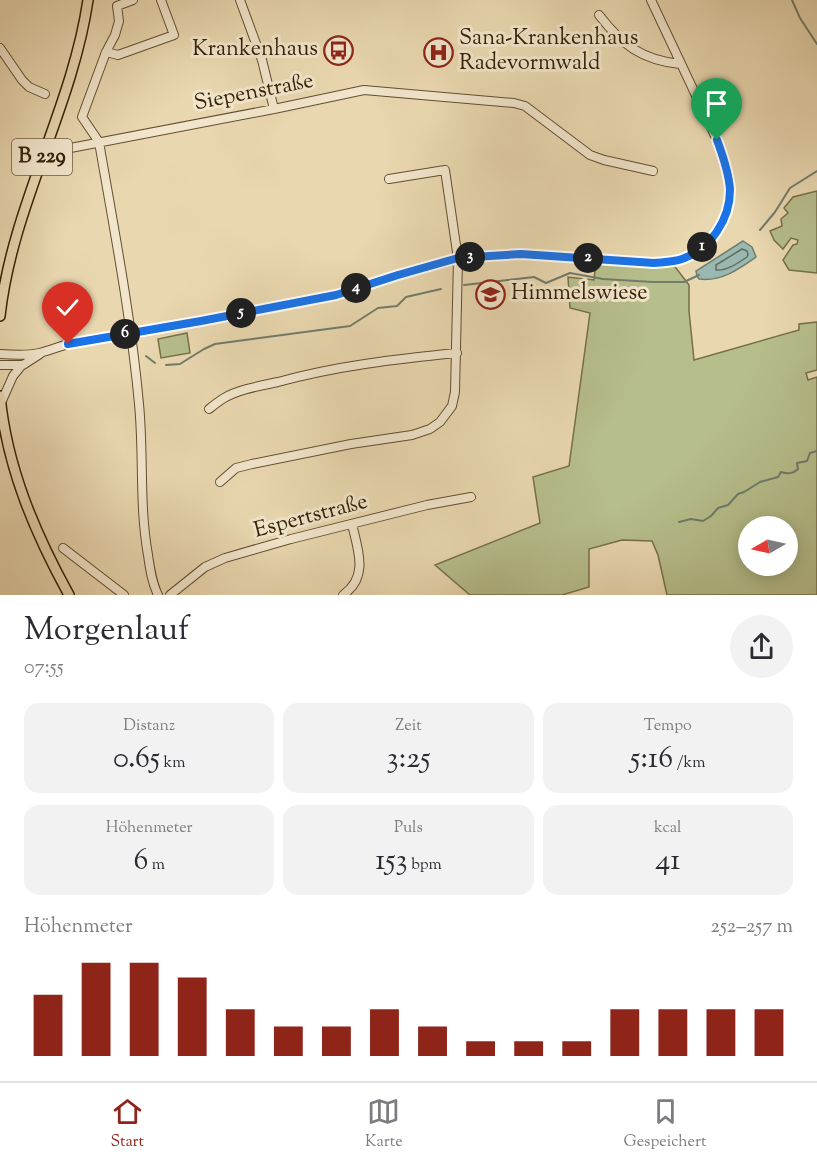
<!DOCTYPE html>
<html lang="de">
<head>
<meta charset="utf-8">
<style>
	:root { --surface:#fff; --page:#f2f2f3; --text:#2b2b33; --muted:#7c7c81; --line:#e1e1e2; --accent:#8f2418 }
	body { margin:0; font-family:"Sorts Mill Goudy",serif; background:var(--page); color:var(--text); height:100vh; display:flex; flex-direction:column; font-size:22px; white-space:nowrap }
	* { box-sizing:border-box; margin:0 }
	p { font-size:20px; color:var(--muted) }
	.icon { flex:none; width:33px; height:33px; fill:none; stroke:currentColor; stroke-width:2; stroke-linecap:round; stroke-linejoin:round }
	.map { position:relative; height:595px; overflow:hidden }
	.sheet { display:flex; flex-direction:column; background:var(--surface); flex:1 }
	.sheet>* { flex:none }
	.needle { width:39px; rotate:261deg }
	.controls { position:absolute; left:738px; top:516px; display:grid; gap:12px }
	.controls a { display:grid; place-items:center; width:60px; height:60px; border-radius:50%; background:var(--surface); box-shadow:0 3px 15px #0003; font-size:30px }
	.pin { position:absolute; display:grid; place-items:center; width:51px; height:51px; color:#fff; margin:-62px -26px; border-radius:50% 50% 50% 0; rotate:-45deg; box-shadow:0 0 6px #0007 }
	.pin .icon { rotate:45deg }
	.km { position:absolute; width:30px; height:30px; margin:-15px; border-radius:50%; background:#222; color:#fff; font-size:16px; line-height:30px; text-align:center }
	.round { display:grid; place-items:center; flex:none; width:63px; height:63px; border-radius:32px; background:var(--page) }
	.head { display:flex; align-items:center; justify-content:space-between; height:102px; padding:0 24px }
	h1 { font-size:33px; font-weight:600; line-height:45px }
	.metrics { display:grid; grid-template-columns:repeat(3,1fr); gap:9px; height:102px; padding:6px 24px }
	.metrics div { display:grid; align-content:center; border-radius:15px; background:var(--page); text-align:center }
	.metrics b { font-size:30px; font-weight:600 }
	.metrics small { font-size:16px; font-weight:400 }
	.metrics p { font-size:16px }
	.chart { height:168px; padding:12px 24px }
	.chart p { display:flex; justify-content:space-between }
	.chart svg { width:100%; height:108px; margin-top:6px; stroke:var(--accent); stroke-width:6 }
	.tabs { display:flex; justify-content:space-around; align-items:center; height:84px; border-top:2px solid var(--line); background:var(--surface); font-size:16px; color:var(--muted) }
	.tabs a { display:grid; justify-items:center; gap:3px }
	.tabs .selected { color:var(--accent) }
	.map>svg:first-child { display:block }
</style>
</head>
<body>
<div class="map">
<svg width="817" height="595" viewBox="0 0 817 595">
	<rect width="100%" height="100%" fill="#e9d7af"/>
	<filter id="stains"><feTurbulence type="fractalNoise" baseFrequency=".00333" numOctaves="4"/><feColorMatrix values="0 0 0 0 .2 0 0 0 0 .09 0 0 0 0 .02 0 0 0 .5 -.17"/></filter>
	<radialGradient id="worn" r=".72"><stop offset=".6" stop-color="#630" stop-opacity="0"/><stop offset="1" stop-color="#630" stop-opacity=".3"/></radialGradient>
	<!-- green -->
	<path fill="#b6be8b" stroke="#767048" stroke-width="1.5" fill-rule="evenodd" d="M 817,191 L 817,273 L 789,270 L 783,260 L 793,245 L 797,244 L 798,240 L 791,238 L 783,249 L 774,240 L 770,231 L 782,226 L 781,219 L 788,213 L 784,208 L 793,197 Z
		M 596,261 L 673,264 L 689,285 L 689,311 L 694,360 L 799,330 L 799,324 L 817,322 L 817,370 L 806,373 L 808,380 L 817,377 L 817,595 L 667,595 L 658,555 L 652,541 L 622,540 L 589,549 L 589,587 L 562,595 L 470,595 L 435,565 L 540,523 L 533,477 L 569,466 L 590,313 L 570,308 L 568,277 L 594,280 ZM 748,526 L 788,526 L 788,566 L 748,566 Z
		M 187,333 L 190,353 L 161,358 L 158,339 Z"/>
	<!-- water -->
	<path fill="#98b8b1" stroke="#707c6c" stroke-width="1.5" d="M 743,241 L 752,247 L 756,257 C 739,269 721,282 699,279 L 697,276 L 696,271 Z"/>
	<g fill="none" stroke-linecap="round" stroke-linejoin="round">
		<!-- shore -->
		<path stroke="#666c5a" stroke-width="1.5" d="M 742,249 L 747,251 L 748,254 L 747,257 C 738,263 727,271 716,270 L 716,265 Z"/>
		<!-- stream -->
		<path stroke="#707c6c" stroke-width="2" d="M 792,0 L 800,18 L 817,44
			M 760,230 L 775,212 L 790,188 L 817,171
			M 464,285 L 534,277 L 546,283 L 570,273 L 603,279 L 653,282 L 684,282 L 699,275
			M 146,356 L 155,363
			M 166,365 L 180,364 L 204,349 L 215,344 L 350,326 L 378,308 L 397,306 L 406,297 L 441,289
			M 679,522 L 691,519 L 703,521 L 711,516 L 718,508 L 728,505 L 738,494 L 744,492 L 760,482 L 778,477 L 781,472 C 788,474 793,474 798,469 L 797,463 L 807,461 L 810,453 L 817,451"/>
		<defs>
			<path id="minor" d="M 133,0 L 117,6 L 119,21 L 115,35 L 106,52 L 82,117 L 99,142 C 114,229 131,316 139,404 C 144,455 139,505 148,555 C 150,569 152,583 158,595
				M 240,0 L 262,60 L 274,109
				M 599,15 C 622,45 642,60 680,64
				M 0,48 L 22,80 L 29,87 L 45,94
				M 106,52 L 118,55 L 174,35 L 161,0
				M 60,150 L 274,109 L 364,90 L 514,103 L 525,106 L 590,155 L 604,160 L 653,171
				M 0,354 C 13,355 27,356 39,353 C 52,350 64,344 77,342 L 201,321 L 336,295 L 398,275 L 458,259 L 521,254 L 654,263 C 664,262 673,262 682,259 C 711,249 729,219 730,190 C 730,173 723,156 717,140 L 651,0
				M 0,365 L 23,365 L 40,354
				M 1,403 L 13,376 L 22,365
				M 209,409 C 214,405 219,401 224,398 C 240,389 260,386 278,382 C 336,366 396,359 457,353
				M 220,482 L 236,468 L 252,464 L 351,444 L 412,435 L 430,429 L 440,422 L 452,406 L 455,392 L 458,259 L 445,170 L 389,179
				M 63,548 L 124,595
				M 170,595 L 205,567 L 225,558 L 291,539 L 427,505 L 471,497
				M 343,595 C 369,577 358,550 352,524"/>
			<path id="major" d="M 0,316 C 12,206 72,109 88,0
				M 0,396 C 7,468 35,533 69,595"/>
		</defs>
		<!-- minor casing -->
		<use href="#minor" stroke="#624e2f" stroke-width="10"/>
		<!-- major casing -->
		<use href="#major" stroke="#352104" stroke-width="12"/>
		<!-- minor -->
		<use href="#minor" stroke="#f1e5cb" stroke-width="8"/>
		<!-- major -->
		<use href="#major" stroke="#e9d7af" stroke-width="9"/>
	</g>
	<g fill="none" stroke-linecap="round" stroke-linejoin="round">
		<defs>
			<path id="route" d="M 68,344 L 201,321 L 336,295 L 398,275 L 458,258 L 521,254 L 654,263 C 664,262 673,262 682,259 C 711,249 730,219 730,190 C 729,173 723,156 717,140"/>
		</defs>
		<!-- route casing -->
		<use href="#route" stroke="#fff" stroke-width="12"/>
		<!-- route -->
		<use href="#route" stroke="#1a73e8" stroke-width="8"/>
	</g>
	<!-- icons -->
	<defs>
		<symbol id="bus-ring" viewBox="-11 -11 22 22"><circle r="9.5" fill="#f1e5cb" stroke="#8f2418" stroke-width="1.5"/><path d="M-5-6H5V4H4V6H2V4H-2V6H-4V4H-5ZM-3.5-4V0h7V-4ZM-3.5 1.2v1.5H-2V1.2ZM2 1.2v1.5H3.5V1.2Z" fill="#8f2418"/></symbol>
		<symbol id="hospital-ring" viewBox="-11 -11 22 22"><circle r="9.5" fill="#f1e5cb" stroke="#8f2418" stroke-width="1.5"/><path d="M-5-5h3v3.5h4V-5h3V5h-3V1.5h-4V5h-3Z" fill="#8f2418"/></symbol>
		<symbol id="school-ring" viewBox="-11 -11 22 22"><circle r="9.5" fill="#f1e5cb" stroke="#8f2418" stroke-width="1.5"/><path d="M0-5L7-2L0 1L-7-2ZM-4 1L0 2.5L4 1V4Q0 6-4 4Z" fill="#8f2418"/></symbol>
	</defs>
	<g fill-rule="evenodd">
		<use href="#bus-ring" x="322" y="34" width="33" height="33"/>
		<use href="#hospital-ring" x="422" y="36" width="33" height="33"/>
		<use href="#school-ring" x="474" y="278" width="33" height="33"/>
	</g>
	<g text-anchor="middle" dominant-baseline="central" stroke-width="6" stroke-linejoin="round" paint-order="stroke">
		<!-- shield labels -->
		<rect fill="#f1e5cb" stroke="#6d5c40" stroke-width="1.5" x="12" y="139" width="60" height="36" rx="4.5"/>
		<g font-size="21" font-weight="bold" fill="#352104">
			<text x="42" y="157">B 229</text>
		</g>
		<!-- poi labels -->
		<g font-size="22" fill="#352104" stroke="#f1e5cb" text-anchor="start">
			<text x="459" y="39">Sana-Krankenhaus<tspan x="459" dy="25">Radevormwald</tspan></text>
			<text x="318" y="50" text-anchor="end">Krankenhaus</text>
			<text x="511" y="294">Himmelswiese</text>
		</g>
		<!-- street labels -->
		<g font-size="22" fill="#352104" stroke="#f1e5cb">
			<text transform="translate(254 93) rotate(-11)">Siepenstraße</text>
			<text transform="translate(311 517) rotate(-15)">Espertstraße</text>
		</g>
	</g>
	<rect width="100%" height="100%" filter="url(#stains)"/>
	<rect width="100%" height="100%" fill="url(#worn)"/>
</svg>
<div class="controls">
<a><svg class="needle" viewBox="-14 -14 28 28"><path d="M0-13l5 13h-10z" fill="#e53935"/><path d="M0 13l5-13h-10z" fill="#7c7c81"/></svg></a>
</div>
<div class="pin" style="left:717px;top:140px;background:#1e9e55"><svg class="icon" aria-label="arrive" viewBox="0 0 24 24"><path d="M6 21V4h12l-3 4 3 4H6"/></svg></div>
<div class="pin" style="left:68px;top:344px;background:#d93025"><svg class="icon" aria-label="check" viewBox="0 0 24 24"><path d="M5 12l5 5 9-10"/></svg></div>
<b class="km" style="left:702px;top:247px">1</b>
<b class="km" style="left:588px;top:258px">2</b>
<b class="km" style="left:470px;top:257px">3</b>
<b class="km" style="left:356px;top:288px">4</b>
<b class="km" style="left:241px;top:313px">5</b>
<b class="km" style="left:125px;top:334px">6</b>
</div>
<section class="sheet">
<div class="head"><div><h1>Morgenlauf</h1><p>07:55</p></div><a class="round"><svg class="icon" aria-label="share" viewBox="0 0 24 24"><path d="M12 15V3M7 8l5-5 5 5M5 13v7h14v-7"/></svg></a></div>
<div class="metrics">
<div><p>Distanz</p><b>0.65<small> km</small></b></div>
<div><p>Zeit</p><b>3:25</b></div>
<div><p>Tempo</p><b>5:16<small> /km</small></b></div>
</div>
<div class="metrics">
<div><p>Höhenmeter</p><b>6<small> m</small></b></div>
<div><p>Puls</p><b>153<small> bpm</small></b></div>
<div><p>kcal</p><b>41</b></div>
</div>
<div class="chart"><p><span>Höhenmeter</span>252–257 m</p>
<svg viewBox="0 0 160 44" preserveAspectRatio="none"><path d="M5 44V19M15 44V6M25 44V6M35 44V12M45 44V25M55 44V32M65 44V32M75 44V25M85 44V32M95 44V38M105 44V38M115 44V38M125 44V25M135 44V25M145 44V25M155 44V25"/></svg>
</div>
</section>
<nav class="tabs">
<a class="selected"><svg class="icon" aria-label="home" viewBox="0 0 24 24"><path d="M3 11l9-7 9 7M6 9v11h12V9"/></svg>Start</a>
<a><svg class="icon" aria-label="map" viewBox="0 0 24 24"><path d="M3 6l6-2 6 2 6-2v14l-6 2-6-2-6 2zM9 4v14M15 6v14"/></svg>Karte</a>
<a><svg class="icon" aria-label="saved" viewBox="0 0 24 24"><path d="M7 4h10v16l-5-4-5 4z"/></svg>Gespeichert</a>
</nav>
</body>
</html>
